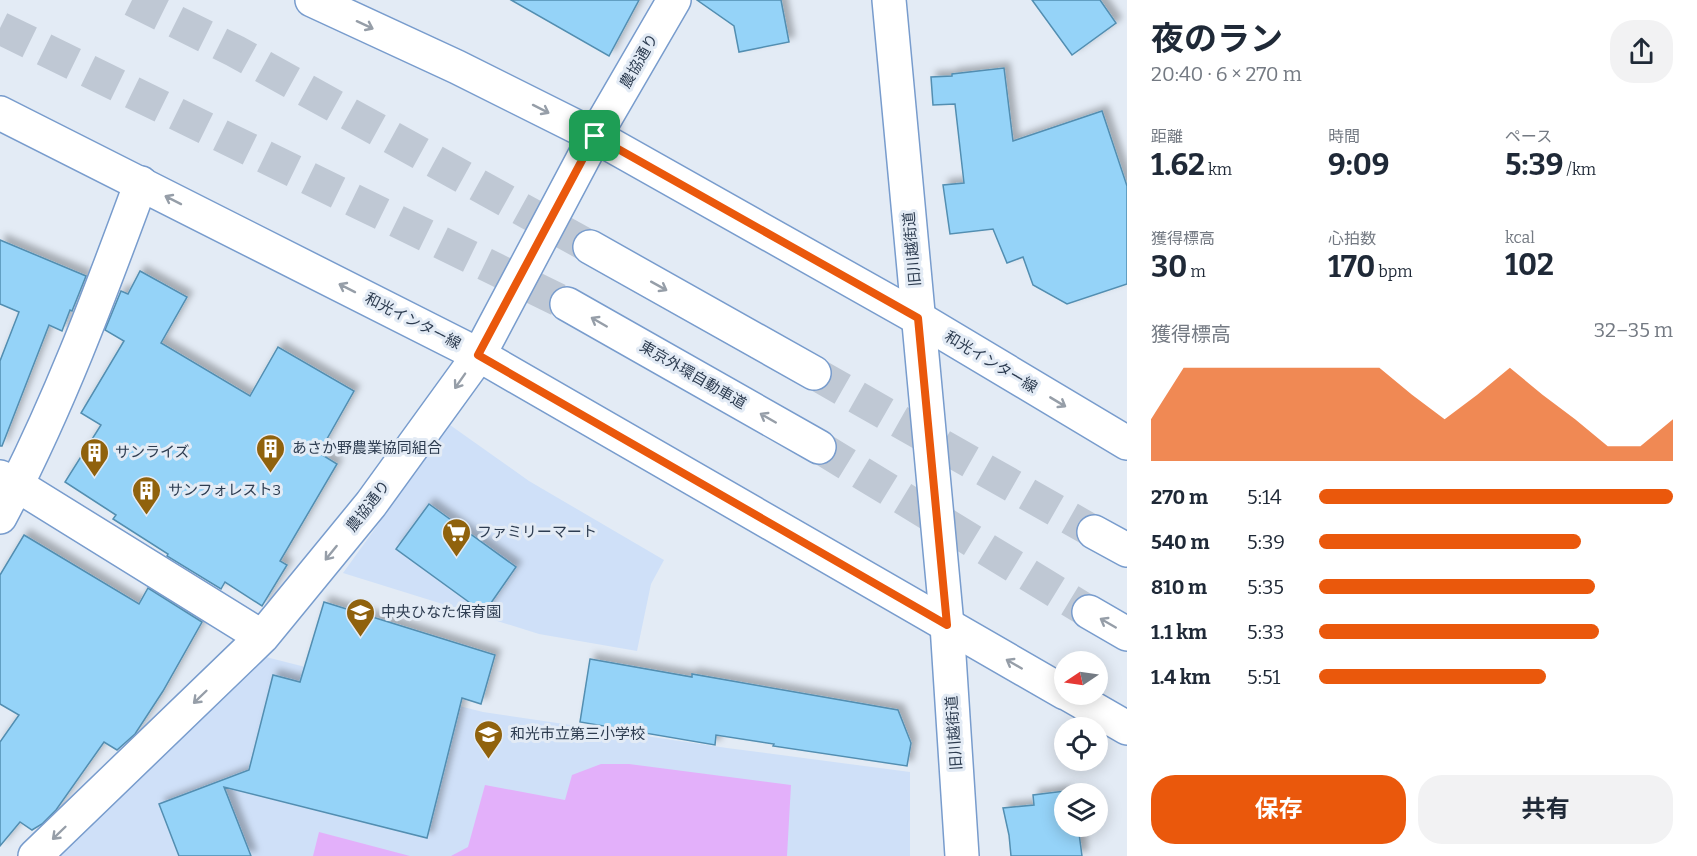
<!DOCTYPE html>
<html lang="ja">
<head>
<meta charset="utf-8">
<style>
	:root { --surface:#fff; --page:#f2f2f3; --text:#1f2937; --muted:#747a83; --accent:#ea580c }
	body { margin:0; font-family:Bitter,"Noto Sans JP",serif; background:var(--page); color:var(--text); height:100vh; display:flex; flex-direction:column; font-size:22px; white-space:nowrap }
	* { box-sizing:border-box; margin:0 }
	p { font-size:20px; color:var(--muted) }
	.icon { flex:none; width:33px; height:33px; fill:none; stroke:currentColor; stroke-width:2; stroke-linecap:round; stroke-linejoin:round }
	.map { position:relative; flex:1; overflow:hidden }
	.side { display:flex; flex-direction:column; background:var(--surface); width:570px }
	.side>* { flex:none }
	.needle { width:39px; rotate:257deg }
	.tools { position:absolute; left:1054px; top:651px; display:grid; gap:12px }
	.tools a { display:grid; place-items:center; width:54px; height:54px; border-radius:50%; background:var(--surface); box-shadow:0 3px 15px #0003; font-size:30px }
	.pin { position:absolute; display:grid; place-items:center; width:51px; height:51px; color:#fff; margin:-26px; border-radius:12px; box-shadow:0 3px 9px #0006 }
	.round { display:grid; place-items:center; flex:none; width:63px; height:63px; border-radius:24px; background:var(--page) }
	.summary { display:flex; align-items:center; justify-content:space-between; height:102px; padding:0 24px }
	h1 { font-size:33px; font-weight:700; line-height:45px }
	.figures { display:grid; grid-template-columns:repeat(3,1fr); gap:9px; height:102px; padding:6px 24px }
	.figures div { display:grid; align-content:center }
	.figures b { font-size:30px; font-weight:700 }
	.figures small { font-size:16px; font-weight:400 }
	.figures p { font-size:16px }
	.chart { height:168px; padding:12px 24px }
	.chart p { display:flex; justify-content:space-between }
	.chart svg { width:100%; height:108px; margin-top:6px; fill:var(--accent); opacity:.7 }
	.action { display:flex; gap:12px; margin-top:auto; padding:12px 24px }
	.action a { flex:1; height:69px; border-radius:24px; background:var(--accent); color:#fff; font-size:24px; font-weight:700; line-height:69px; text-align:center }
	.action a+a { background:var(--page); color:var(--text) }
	ul { padding:0 24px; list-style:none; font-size:20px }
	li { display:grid; grid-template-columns:96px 72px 1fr; align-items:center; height:45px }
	li i { height:15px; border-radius:8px; background:var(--accent) }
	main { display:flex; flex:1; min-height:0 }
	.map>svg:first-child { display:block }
</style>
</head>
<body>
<main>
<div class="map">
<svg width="1127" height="856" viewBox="0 0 1127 856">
	<defs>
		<filter id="shadow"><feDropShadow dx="5.5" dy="-5.5" stdDeviation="3" flood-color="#0004"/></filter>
	</defs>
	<rect width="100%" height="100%" fill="#e3ebf5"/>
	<!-- built -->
	<path fill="#cfe0f8" d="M 450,425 L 529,481 L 664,560 L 651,584 L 637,651 L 539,634 L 343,573 Z
		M 266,657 L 483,712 L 727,748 L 910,772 L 910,856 L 58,856 Z"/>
	<!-- green -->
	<path fill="#e3b0fa" d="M 601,764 L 629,764 L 791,785 L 787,856 L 451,856 L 468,847 L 485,785 L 565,800 L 572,775 Z
		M 319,832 L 410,856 L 313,856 Z"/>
	<!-- building -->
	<path fill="#95d3f8" stroke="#528eb1" stroke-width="1.5" filter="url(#shadow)" d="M 511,0 L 639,0 L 609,56 Z
		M 697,0 L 781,0 L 789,42 L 739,52 L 734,26 Z
		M 1032,0 L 1100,0 L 1116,23 L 1072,55 Z
		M 1004,68 L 1013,141 L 1102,111 L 1127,186 L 1127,284 L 1067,304 L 1033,285 L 1023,257 L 1007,263 L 993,229 L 950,234 L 943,185 L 964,183 L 955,104 L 933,105 L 931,77 L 952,76 L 952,74 Z
		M 0,240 L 86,276 L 72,311 L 70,310 L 62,331 L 49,325 L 2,446 L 0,446 L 0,361 L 19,312 L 0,304 Z
		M 140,271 L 187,297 L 161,343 L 250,396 L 278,347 L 354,391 L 319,453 L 337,464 L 280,561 L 287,565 L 262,606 L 225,582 L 221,589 L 167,556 L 168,554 L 113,519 L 116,515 L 65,482 L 101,425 L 81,413 L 124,341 L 105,330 L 121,291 L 128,294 Z
		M 429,504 L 516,567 L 484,613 L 396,549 Z
		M 24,535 L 139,604 L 148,588 L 202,622 L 163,691 L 135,734 L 117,750 L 104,742 L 56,810 L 42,824 L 32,830 L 20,822 L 0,846 L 0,742 L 19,715 L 0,704 L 0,575 Z
		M 324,602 L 495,655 L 481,704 L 462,698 L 427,838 L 224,787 L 251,856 L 179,856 L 159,804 L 249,770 L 273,675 L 300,682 Z
		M 590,659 L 692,677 L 692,674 L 898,710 L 911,743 L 907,766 L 773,746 L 774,744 L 716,735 L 715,745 L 580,722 Z
		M 1065,791 L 1065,826 L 1078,826 L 1082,856 L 1011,856 L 1009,835 L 1003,808 L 1034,805 L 1033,795 Z"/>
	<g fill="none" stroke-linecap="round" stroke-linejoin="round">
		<!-- highway-tunnel -->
		<path stroke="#bfc8d4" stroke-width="33" stroke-dasharray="33 16" stroke-linecap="butt" d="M 132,0 L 235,51 L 590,247
			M 0,28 L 567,304
			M 814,373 L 1094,532
			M 819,447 L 1089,612"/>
		<defs>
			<path id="street" d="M 0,477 L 17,485 L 262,637
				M 0,517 C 57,410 99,297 141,183
				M 35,856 L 262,637 L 371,504 L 479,355 L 595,136 L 674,0"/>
			<path id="secondary" d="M 889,0 L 947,625 L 962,856"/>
			<path id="primary" d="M 312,0 L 457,67 L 595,136 L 918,318 L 1127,443
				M 0,113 L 479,355 L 1065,693
				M 1068,694 L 1127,728"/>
			<path id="highway" d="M 590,247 L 814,373
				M 567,304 L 819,447
				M 1094,532 L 1127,550
				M 1089,612 L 1127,634"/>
		</defs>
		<!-- street casing -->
		<use href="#street" stroke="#789ccd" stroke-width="36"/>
		<!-- secondary casing -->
		<use href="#secondary" stroke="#789ccd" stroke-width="36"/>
		<!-- primary casing -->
		<use href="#primary" stroke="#789ccd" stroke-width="36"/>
		<!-- highway casing -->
		<use href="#highway" stroke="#789ccd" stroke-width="36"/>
		<!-- street -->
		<use href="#street" stroke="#fff" stroke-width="33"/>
		<!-- secondary -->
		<use href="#secondary" stroke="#fff" stroke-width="33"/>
		<!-- primary -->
		<use href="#primary" stroke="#fff" stroke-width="33"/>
		<!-- highway -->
		<use href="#highway" stroke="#fff" stroke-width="33"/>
	</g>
	<!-- one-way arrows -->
	<defs><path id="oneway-shaft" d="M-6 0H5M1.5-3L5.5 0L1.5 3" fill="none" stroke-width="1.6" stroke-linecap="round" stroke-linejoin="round" transform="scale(1.5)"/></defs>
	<g stroke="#969ea8">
		<use href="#oneway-shaft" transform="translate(365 25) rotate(25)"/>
		<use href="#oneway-shaft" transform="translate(541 109) rotate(27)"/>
		<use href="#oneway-shaft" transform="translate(173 200) rotate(-153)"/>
		<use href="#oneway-shaft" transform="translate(659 286) rotate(29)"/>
		<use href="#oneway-shaft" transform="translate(347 288) rotate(-153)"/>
		<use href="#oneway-shaft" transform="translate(599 322) rotate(-150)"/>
		<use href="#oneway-shaft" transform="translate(460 381) rotate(125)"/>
		<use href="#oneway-shaft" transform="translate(1058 402) rotate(31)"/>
		<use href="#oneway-shaft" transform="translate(768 418) rotate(-150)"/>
		<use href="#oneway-shaft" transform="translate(331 553) rotate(129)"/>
		<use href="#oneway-shaft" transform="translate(1108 623) rotate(-150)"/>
		<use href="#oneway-shaft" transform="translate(1014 664) rotate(-150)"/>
		<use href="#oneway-shaft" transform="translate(200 697) rotate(136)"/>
		<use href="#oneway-shaft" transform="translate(59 833) rotate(136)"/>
	</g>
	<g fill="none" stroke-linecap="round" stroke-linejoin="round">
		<defs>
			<path id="route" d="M 595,136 L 918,318 L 947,625 L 478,355 Z"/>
		</defs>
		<!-- route casing -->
		<use href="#route" stroke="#fff" stroke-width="12"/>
		<!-- route -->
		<use href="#route" stroke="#ea580c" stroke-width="8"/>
	</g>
	<!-- icons -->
	<defs>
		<symbol id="building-pin" viewBox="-11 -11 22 30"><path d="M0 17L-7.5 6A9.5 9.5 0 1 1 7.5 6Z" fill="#90620d" stroke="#e3ebf5"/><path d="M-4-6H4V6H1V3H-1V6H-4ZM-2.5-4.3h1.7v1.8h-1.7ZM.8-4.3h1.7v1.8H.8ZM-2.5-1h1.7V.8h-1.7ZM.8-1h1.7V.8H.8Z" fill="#fff"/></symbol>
		<symbol id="supermarket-pin" viewBox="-11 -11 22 30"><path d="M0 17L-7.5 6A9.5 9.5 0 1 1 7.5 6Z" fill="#90620d" stroke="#e3ebf5"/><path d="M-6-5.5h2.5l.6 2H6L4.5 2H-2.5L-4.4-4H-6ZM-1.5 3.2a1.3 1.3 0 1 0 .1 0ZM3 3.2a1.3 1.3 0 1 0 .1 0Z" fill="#fff"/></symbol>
		<symbol id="school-pin" viewBox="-11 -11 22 30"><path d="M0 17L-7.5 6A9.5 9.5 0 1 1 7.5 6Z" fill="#90620d" stroke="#e3ebf5"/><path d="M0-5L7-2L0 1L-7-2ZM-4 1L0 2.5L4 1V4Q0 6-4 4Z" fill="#fff"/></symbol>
	</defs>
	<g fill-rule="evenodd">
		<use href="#building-pin" x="254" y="432" width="33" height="45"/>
		<use href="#building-pin" x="78" y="436" width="33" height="45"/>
		<use href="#building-pin" x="130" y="474" width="33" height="45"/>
		<use href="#supermarket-pin" x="440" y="516" width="33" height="45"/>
		<use href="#school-pin" x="344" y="596" width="33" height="45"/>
		<use href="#school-pin" x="472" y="718" width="33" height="45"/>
	</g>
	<g text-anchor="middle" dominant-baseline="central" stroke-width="6" stroke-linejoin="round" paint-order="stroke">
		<!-- street labels -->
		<g font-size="15" fill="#2d3c50" stroke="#e3ebf5">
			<text transform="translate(639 61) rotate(-60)">農協通り</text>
			<text transform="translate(912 249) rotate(-95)">旧川越街道</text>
			<text transform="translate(413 321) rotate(27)">和光インター線</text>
			<text transform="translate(991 362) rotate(31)">和光インター線</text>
			<text transform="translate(693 375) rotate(30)">東京外環自動車道</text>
			<text transform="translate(368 506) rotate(-52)">農協通り</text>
			<text transform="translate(954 733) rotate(-94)">旧川越街道</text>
		</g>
		<!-- poi labels -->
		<g font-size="15" fill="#2d3c50" stroke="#e3ebf5" text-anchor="start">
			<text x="292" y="448">あさか野農業協同組合</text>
			<text x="115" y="452">サンライズ</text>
			<text x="168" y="490">サンフォレスト3</text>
			<text x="477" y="532">ファミリーマート</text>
			<text x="381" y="612">中央ひなた保育園</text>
			<text x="510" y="734">和光市立第三小学校</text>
		</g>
	</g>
</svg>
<div class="tools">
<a><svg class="needle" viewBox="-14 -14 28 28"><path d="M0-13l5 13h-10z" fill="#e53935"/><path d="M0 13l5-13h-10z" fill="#747a83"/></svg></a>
<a><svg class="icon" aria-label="locate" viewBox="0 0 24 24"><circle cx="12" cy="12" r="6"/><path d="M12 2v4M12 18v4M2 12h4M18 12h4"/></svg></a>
<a><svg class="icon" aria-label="layers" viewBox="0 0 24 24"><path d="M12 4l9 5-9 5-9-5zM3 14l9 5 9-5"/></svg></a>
</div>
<div class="pin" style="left:595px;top:136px;background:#1e9e55"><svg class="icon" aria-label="arrive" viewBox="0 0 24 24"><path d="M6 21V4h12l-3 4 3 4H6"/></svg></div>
</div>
<section class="side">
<div class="summary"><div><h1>夜のラン</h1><p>20:40 · 6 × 270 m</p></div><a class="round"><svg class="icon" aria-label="share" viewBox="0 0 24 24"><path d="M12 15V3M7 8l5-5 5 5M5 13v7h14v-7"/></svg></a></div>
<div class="figures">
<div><p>距離</p><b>1.62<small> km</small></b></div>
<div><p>時間</p><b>9:09</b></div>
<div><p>ペース</p><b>5:39<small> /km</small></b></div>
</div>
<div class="figures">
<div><p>獲得標高</p><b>30<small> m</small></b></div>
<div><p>心拍数</p><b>170<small> bpm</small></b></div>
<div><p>kcal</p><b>102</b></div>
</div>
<div class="chart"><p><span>獲得標高</span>32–35 m</p>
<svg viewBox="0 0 160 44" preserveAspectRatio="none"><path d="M0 44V27L10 6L20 6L30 6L40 6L50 6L60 6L70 6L80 17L90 27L100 17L110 6L120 17L130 27L140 38L150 38L160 27V44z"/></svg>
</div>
<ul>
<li><b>270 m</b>5:14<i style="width:100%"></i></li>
<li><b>540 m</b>5:39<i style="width:74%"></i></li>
<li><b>810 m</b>5:35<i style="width:78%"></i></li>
<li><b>1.1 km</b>5:33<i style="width:79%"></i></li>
<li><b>1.4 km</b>5:51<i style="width:64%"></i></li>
</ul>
<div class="action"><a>保存</a><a>共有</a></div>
</section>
</main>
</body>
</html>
